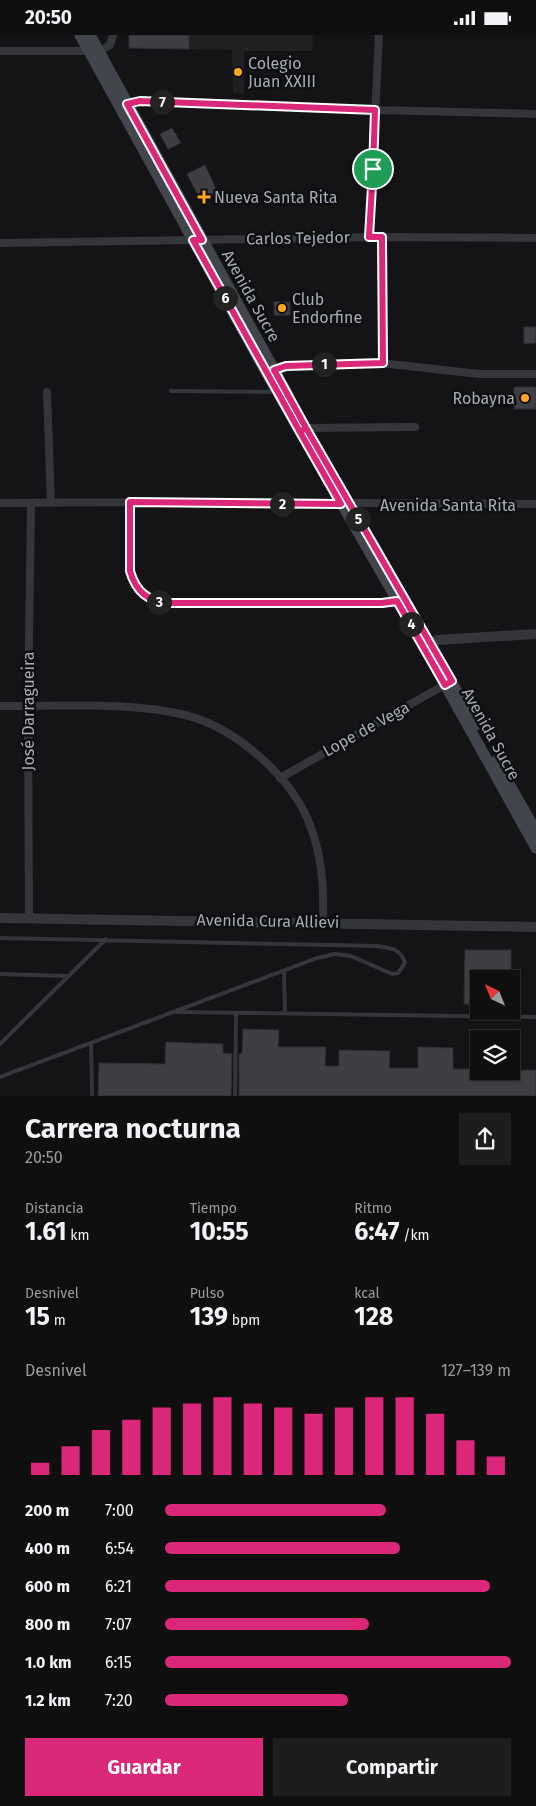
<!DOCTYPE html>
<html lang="es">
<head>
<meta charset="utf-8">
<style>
	:root { --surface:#0f0f10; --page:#1d1d1e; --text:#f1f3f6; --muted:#9b9c9f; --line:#2f2f30; --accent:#db2777 }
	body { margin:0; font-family:"Fira Sans",sans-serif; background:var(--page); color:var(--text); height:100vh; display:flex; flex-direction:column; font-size:19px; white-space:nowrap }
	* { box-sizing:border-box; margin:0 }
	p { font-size:16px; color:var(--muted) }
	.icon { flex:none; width:28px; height:28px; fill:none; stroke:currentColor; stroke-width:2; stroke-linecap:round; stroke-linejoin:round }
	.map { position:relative; height:1061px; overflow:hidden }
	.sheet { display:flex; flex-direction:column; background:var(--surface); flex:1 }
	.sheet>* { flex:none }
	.needle { width:32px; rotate:317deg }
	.tools { position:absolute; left:470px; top:935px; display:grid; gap:10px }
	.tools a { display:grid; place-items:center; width:50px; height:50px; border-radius:0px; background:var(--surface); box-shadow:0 1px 4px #0004,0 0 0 1px var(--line); font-size:25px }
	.pin { position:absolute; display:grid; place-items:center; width:42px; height:42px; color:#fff; margin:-21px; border:2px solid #fff; border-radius:50%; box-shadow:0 1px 5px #0007 }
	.km { position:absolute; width:25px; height:25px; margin:-12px; border-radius:50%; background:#222; color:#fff; font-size:14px; line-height:25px; text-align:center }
	.round { display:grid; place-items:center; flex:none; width:52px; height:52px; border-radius:0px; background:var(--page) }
	.overview { display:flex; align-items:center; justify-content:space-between; height:85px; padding:0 25px }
	h1 { font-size:28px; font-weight:700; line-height:38px }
	.stats { display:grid; grid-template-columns:repeat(3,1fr); gap:8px; height:85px; padding:5px 25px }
	.stats div { display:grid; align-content:center }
	.stats b { font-size:25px; font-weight:700 }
	.stats small { font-size:14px; font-weight:400 }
	.stats p { font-size:14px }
	.chart { height:140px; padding:10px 25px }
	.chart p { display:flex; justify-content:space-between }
	.chart svg { width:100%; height:90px; margin-top:5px; stroke:var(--accent); stroke-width:6 }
	.cta { display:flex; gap:10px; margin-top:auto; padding:10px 25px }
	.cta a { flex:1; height:58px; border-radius:0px; background:var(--accent); color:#fff; font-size:20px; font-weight:700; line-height:58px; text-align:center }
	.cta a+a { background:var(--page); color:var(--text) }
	ul { padding:0 25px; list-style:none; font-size:16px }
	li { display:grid; grid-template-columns:80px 60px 1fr; align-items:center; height:38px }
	li i { height:12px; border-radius:6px; background:var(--accent) }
	.status { display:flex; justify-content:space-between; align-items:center; height:35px; padding:0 25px; background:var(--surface); direction:ltr }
	.status svg { height:14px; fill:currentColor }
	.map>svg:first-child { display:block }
</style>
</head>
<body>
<div class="status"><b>20:50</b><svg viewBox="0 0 49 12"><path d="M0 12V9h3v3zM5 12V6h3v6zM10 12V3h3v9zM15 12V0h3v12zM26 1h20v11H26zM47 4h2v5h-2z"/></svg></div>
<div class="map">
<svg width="536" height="1061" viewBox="0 0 536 1061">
	<rect width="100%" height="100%" fill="#141416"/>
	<!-- built -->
	<path fill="#202023" d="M 189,0 L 313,0 L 312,16 L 244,16 L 244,59 L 233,58 L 232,15 L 189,14 Z"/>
	<!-- building -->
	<path fill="#3e3f43" stroke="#2e2e32" d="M 129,0 L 189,0 L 189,14 L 129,13 Z
		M 172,93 L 181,108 L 168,114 L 160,99 Z
		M 205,130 L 218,158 L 201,166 L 187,139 Z
		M 274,267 L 290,267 L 290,280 L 274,280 Z
		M 524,292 L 536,292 L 536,308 L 524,309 Z
		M 514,352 L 536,352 L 536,374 L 514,374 Z
		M 465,915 L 511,915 L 511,944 L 479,944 L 479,970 L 464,969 Z
		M 243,994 L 279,995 L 278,1012 L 326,1012 L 325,1031 L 339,1031 L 339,1015 L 390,1016 L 389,1033 L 418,1033 L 418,1012 L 453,1013 L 453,1034 L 479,1034 L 479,1036 L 536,1035 L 536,1061 L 239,1061 L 239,1019 L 242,1019 Z
		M 166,1007 L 223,1009 L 223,1018 L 232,1019 L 231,1061 L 98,1061 L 99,1028 L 165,1029 Z"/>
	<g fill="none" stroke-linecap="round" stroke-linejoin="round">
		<!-- service -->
		<path stroke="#35363b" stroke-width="4" d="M 171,356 L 275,357
			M 0,903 L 378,911 C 391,913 401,914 405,928 L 398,938 L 392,939 L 351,921 L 335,919 L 317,923 L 0,1042
			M 284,935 L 285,978
			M 0,939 L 69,941
			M 176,977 L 536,982
			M 91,1008 L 92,1061
			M 0,1009 L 106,904
			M 235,1061 L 236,978"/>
		<!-- minor -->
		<path stroke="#35363b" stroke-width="8" d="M 0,16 L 99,16 L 110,10 L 113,0
			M 127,69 L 140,66 L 375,75 L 536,79
			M 369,202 L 379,0
			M 381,202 L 383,328
			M 0,208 L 376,202 L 536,203
			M 272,336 L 286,331 L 372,327 L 479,339 L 536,339
			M 47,357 L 51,468
			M 300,397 L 306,393 L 415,392
			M 130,467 L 131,536 C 136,557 148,566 168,568 L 382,569 L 397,566
			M 0,468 L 130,467 L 536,469
			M 0,671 C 61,672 126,666 185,680 C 235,692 292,742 310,790 C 322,821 324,853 323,887
			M 280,743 L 448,648
			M 29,883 L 28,671 L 31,469"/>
		<!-- tertiary -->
		<path stroke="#35363b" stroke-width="10" d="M 423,610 L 437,605 L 536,599
			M 0,883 L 536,892"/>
		<!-- secondary -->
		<path stroke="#43454c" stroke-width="11" d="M 80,0 L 267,339 L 423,610 L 536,813
			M 90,0 L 288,360
			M 370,504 L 476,690
			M 496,726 L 536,796"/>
	</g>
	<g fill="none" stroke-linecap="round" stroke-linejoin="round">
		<defs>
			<path id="route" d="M 373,134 L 369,202 L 382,202 L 383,328 L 286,331 L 274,335 L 306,393 L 300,397 L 341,469 L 130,467 L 130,536 C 136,557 148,566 168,568 L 382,568 L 397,566 L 445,650 L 452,646 L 306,393 L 300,397 L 193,205 L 202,205 L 127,69 L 140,66 L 375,75 L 373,134"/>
		</defs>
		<!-- route casing -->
		<use href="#route" stroke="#fff" stroke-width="10"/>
		<!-- route -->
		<use href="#route" stroke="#db2777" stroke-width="6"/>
	</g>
	<!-- markers -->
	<g fill="#ffa423" stroke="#0f0f11" stroke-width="2">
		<circle cx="238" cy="37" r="5"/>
		<path d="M201.5 154.5h5v5h5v5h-5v5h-5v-5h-5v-5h5z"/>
		<circle cx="282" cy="273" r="5"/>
		<circle cx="525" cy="363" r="5"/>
	</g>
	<g text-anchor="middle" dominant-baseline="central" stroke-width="5" stroke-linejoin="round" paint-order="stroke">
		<!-- poi labels -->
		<g font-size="16" fill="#a5acb7" stroke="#0f0f11" text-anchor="start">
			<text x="248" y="28">Colegio<tspan x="248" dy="18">Juan XXIII</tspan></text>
			<text x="214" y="162">Nueva Santa Rita</text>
			<text x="292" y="264">Club<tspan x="292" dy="18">Endorfine</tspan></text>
			<text x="515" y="363" text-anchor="end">Robayna</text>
		</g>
		<!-- street labels -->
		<g font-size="16" fill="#a5acb7" stroke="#0f0f11">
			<text transform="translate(298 203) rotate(-1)">Carlos Tejedor</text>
			<text transform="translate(251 261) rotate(61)">Avenida Sucre</text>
			<text x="448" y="470">Avenida Santa Rita</text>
			<text transform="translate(28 676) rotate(-90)">José Darragueira</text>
			<text transform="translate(366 694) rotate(-29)">Lope de Vega</text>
			<text transform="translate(491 699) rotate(61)">Avenida Sucre</text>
			<text transform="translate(268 886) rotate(1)">Avenida Cura Allievi</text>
		</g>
	</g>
</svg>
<div class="tools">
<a><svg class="needle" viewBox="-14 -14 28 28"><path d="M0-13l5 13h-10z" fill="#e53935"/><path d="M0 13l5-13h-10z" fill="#9b9c9f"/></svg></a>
<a><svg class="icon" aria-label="layers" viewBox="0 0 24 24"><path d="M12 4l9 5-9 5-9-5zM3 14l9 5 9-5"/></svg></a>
</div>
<div class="pin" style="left:373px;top:134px;background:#1e9e55"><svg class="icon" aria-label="arrive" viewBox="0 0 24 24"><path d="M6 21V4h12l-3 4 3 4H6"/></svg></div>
<b class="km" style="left:324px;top:329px">1</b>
<b class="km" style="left:282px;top:469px">2</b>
<b class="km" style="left:159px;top:567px">3</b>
<b class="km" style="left:411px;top:589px">4</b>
<b class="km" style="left:358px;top:484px">5</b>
<b class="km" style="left:225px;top:263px">6</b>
<b class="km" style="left:162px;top:67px">7</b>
</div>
<section class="sheet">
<div class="overview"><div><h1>Carrera nocturna</h1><p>20:50</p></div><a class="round"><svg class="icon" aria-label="share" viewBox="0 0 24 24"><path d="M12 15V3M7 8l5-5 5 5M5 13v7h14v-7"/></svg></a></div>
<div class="stats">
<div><p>Distancia</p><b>1.61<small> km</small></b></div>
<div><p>Tiempo</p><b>10:55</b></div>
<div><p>Ritmo</p><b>6:47<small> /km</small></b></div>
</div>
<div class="stats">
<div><p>Desnivel</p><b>15<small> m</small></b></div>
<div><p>Pulso</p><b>139<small> bpm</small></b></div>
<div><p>kcal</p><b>128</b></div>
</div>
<div class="chart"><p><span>Desnivel</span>127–139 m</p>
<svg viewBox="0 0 160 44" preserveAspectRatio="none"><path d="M5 44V38M15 44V30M25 44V22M35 44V17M45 44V11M55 44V9M65 44V6M75 44V9M85 44V11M95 44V14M105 44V11M115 44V6M125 44V6M135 44V14M145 44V27M155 44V35"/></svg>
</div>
<ul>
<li><b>200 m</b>7:00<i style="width:64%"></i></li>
<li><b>400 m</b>6:54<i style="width:68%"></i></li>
<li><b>600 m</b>6:21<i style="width:94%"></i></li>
<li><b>800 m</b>7:07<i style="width:59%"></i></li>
<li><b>1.0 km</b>6:15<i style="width:100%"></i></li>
<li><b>1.2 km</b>7:20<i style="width:53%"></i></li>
</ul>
<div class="cta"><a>Guardar</a><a>Compartir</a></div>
</section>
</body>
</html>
